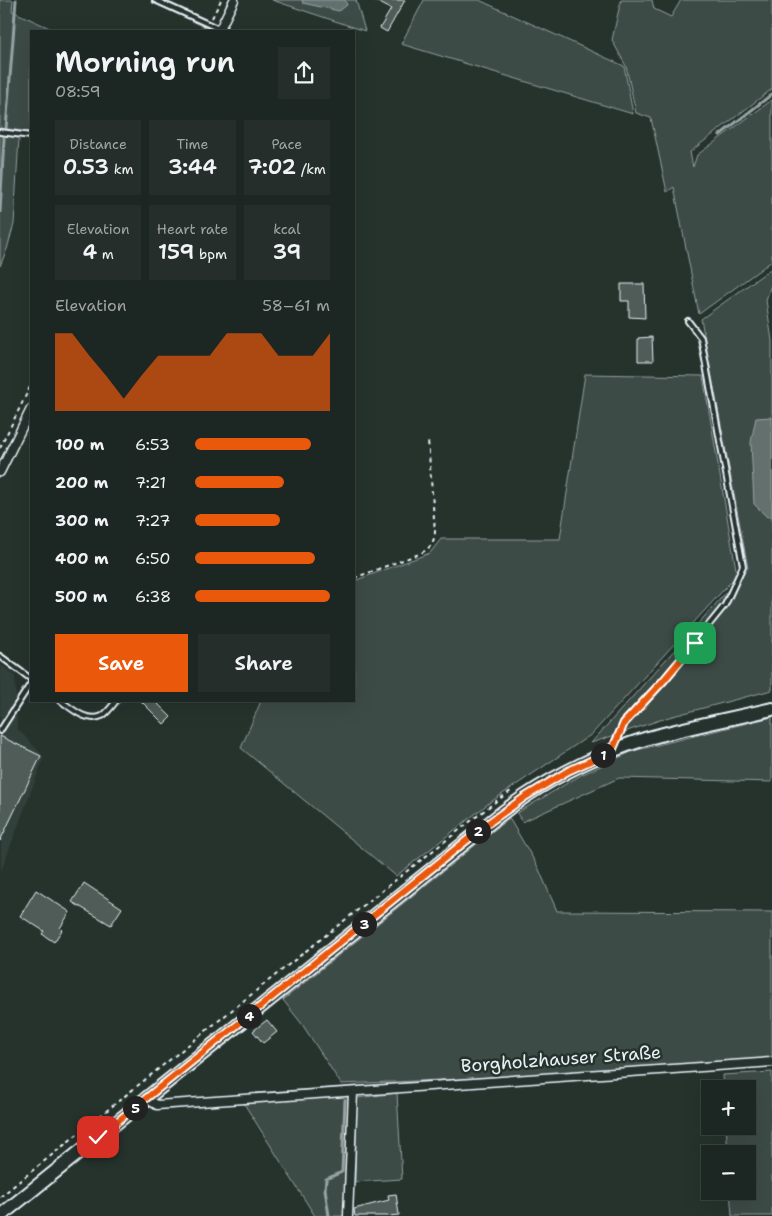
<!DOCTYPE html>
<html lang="en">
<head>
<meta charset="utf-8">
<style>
	:root { --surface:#1c2622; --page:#252e2a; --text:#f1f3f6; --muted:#a0a5a5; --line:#3a4340; --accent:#ea580c }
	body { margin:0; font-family:"Shantell Sans",sans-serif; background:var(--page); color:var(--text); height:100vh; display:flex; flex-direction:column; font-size:19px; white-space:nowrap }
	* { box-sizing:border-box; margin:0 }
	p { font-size:16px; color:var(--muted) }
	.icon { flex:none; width:28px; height:28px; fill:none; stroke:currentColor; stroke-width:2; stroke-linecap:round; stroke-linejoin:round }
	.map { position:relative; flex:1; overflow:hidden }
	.details { position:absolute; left:30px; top:30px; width:325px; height:672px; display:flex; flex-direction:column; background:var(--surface); border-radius:0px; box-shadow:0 5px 20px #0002,0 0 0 1px var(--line) }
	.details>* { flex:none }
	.tools { position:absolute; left:701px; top:1080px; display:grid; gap:10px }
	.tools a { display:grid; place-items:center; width:55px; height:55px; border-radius:0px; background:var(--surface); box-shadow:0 5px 20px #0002,0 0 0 1px var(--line); font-size:25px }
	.pin { position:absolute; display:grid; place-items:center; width:42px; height:42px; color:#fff; margin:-21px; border-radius:10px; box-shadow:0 2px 8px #0006 }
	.km { position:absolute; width:25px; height:25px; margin:-12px; border-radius:50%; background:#222; color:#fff; font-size:14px; line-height:25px; text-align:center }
	.round { display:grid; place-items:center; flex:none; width:52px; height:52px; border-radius:0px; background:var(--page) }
	.overview { display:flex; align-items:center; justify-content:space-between; height:85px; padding:0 25px }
	h1 { font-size:28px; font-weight:600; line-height:38px }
	.stats { display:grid; grid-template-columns:repeat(3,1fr); gap:8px; height:85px; padding:5px 25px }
	.stats div { display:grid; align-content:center; border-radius:0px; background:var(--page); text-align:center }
	.stats b { font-size:21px; font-weight:600 }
	.stats small { font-size:14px; font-weight:400 }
	.stats p { font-size:14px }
	.chart { height:140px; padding:10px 25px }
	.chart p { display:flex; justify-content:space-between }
	.chart svg { width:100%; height:90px; margin-top:5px; fill:var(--accent); opacity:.7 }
	.primary-button { display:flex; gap:10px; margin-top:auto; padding:10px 25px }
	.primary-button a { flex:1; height:58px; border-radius:0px; background:var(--accent); color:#fff; font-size:20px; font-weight:600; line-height:58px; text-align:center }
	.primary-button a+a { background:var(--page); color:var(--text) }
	ul { padding:0 25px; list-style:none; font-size:16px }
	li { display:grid; grid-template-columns:80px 60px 1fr; align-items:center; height:38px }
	li i { height:12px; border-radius:6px; background:var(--accent) }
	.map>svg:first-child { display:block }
</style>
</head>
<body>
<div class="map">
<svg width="772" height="1216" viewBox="0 0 772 1216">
	<rect width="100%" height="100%" fill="#26332d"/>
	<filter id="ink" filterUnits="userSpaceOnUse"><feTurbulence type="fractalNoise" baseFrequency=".02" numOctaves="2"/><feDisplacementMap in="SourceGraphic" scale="10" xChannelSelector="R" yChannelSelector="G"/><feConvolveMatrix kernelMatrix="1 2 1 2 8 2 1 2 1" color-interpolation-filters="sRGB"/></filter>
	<g filter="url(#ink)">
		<!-- built -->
		<path fill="#333f3a" d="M 0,664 L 15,676 L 17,728 L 44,757 L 1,871 Z"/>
		<!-- green -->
		<path fill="#3e4b47" stroke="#939ea0" d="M 0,0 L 13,0 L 12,11 L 56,31 L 31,31 L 31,132 L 0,128 Z
			M 272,0 L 356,0 L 365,31 Z
			M 424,0 L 479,0 L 624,66 L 633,114 L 401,44 Z
			M 621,0 L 652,0 L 654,9 L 671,17 L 681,0 L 772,0 L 772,89 L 690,152 L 693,167 L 697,155 L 772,100 L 772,261 L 699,314 L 674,187 L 667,192 L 651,118 L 636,113 L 626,66 L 612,40 Z
			M 0,135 L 19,137 L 14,224 L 7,249 L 0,266 Z
			M 772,268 L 772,282 L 766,300 L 772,341 L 772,690 L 669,717 L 591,743 L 748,568 L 701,319 Z
			M 585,374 L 703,376 L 737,575 L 592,734 L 489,803 L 396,876 L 241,748 L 261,701 L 354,701 L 354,581 L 430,553 L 441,539 L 560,539 Z
			M 772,717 L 772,782 L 619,778 L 522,822 L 517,813 L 581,775 L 633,751 Z
			M 509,818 L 538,867 L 557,911 L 772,912 L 772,1058 L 465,1079 L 341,1084 L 302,1024 L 283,1000 Z
			M 772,1072 L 772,1216 L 732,1216 L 730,1191 L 748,1191 L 748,1154 L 728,1154 L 726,1126 L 748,1126 L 748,1089 L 724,1089 L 723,1075 Z
			M 397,1093 L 402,1179 L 355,1182 L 357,1098 Z
			M 342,1094 L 350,1099 L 344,1216 L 315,1216 L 243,1102 Z"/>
		<!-- water -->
		<path fill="#636f6d" stroke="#98a3a5" d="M 302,0 L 345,0 L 347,5 L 339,11 L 303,3 Z
			M 772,417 L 772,516 L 767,517 L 754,504 L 751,442 L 756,418 Z"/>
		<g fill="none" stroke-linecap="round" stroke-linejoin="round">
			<!-- stream -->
			<path stroke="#98a3a5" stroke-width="3" d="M 6,129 L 16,0
				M 720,135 L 772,94
				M 0,212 L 4,138
				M 329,1216 L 325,1189 L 326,1179 L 342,1172 L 345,1100"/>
		</g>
		<!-- building -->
		<path fill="#505c59" stroke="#e8f1f8" d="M 374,0 L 405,0 L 387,32 L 380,28 L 391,9 Z
			M 621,284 L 644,284 L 645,318 L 629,317 L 629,301 L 621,301 Z
			M 652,337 L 653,361 L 638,361 L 638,338 Z
			M 141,701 L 155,701 L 171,717 L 164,724 Z
			M 0,736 L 41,756 L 0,841 Z
			M 84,883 L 122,908 L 111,925 L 72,902 Z
			M 36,890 L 70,912 L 60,928 L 62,930 L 54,942 L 42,934 L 44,931 L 20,916 Z
			M 267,1020 L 277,1032 L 263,1043 L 253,1031 Z
			M 396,1194 L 399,1215 L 388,1216 L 355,1216 L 354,1209 L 389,1200 L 388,1195 Z"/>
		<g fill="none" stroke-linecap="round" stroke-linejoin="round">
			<defs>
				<path id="service" d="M 155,0 L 219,29
					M 0,132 L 31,136
					M 0,656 L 31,679
					M 61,701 C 72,709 87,723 102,716 C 107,713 112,706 116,701
					M 0,731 L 31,683
					M 613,746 L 624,723 L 664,680 L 725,605 L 743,566 L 701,338 L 688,321"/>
				<path id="minor" d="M 219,31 L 234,0
					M 0,472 L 31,409
					M 146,1098 L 157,1105 L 772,1062
					M 348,1216 L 353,1092"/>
				<path id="primary" d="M 0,1216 L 487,825 C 499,815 511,806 524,797 C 558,774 606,751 645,739 C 687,727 730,719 772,709"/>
			</defs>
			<!-- service casing -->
			<use href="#service" stroke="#e8f1f8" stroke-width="8"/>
			<!-- minor casing -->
			<use href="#minor" stroke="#e8f1f8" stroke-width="11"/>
			<!-- primary casing -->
			<use href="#primary" stroke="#e8f1f8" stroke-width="16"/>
			<!-- path -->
			<path stroke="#e8f1f8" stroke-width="2" stroke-dasharray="4 4" stroke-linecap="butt" d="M 212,18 L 221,0
				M 0,448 L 31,385
				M 354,578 L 419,554 C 430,549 434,543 435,532 L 428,440
				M 0,1197 C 165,1063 331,930 499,799 L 511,791"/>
			<!-- service -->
			<use href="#service" stroke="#26332d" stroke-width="4"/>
			<!-- minor -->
			<use href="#minor" stroke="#26332d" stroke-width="8"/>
			<!-- primary -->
			<use href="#primary" stroke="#26332d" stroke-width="12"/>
		</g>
	</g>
	<g fill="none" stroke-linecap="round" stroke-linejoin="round" filter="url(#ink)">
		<defs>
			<path id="route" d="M 98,1137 L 487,824 L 525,797 L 568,771 L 612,751 L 624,723 L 664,680 L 695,643"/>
		</defs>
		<!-- route casing -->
		<use href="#route" stroke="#fff" stroke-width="10"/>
		<!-- route -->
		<use href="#route" stroke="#ea580c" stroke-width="6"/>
	</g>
	<g text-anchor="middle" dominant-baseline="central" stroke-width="5" stroke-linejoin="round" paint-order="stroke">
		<!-- street labels -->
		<g font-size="18" fill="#e8f1f8" stroke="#26332d">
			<text transform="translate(561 1059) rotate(-4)">Borgholzhauser Straße</text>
		</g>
	</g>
</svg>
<div class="tools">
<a>+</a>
<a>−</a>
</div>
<div class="pin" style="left:695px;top:643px;background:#1e9e55"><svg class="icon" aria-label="arrive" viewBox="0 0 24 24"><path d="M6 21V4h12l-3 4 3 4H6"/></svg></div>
<div class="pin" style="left:98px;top:1137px;background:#d93025"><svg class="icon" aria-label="check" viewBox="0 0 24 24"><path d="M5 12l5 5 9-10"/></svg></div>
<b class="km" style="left:603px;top:755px">1</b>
<b class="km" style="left:478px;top:831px">2</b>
<b class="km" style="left:364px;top:924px">3</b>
<b class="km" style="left:249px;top:1016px">4</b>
<b class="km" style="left:135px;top:1108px">5</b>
<section class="details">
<div class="overview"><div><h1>Morning run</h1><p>08:59</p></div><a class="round"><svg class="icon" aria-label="share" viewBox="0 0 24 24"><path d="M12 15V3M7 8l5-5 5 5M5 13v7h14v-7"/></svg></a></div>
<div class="stats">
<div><p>Distance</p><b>0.53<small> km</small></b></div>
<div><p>Time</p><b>3:44</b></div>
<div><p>Pace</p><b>7:02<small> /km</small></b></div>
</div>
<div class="stats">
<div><p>Elevation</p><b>4<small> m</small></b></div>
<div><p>Heart rate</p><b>159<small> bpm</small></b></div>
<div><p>kcal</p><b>39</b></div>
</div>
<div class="chart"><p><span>Elevation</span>58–61 m</p>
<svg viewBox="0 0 160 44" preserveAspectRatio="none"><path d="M0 44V6L10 6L20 17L30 27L40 38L50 27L60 17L70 17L80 17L90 17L100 6L110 6L120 6L130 17L140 17L150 17L160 6V44z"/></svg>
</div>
<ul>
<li><b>100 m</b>6:53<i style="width:86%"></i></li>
<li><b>200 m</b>7:21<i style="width:66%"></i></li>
<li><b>300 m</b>7:27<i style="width:63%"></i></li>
<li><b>400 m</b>6:50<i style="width:89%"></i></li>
<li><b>500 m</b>6:38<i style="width:100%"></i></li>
</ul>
<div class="primary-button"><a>Save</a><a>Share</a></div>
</section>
</div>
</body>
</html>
